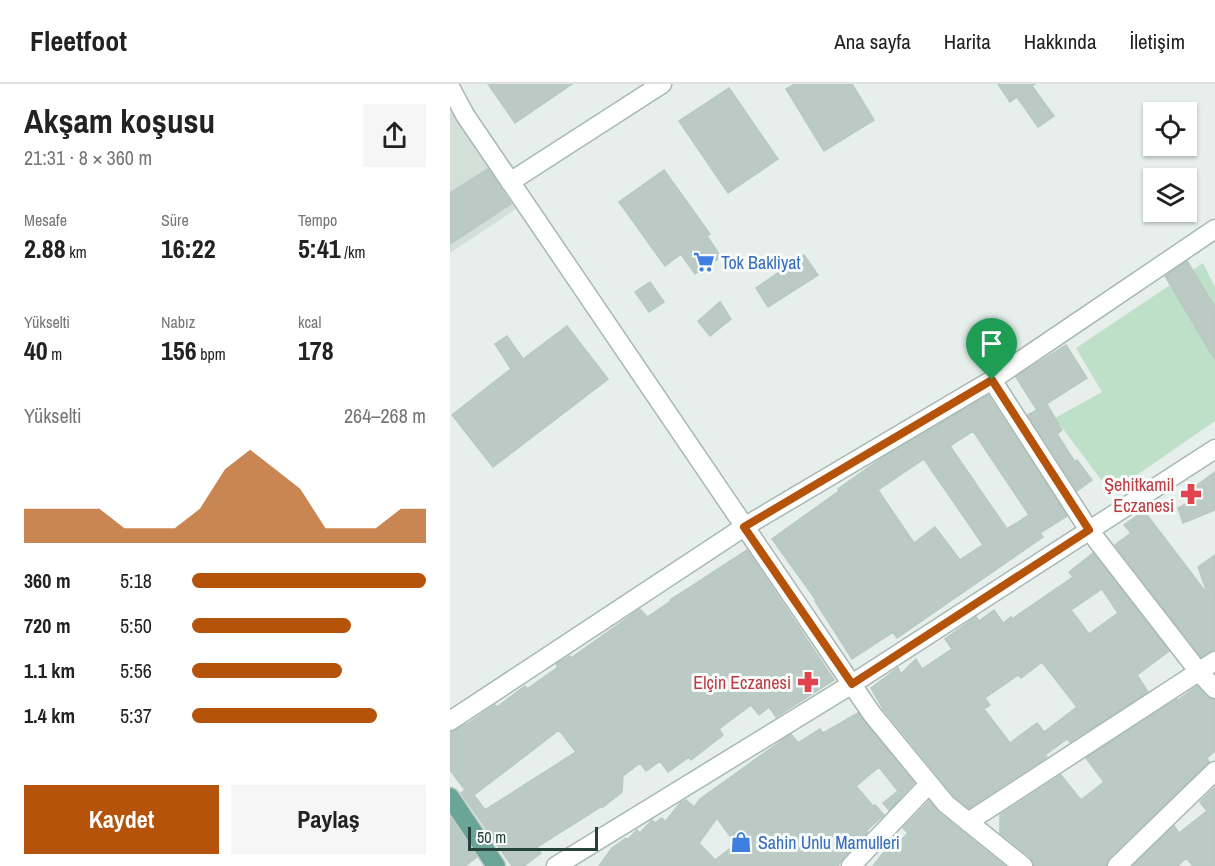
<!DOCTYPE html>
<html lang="tr">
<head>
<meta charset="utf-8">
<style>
	:root { --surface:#fff; --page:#f6f6f6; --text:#222; --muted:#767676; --line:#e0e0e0; --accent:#b45309 }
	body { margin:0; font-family:"Archivo Narrow",sans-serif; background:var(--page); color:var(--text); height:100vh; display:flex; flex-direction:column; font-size:22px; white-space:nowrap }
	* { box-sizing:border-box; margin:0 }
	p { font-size:20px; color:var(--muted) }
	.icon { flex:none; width:33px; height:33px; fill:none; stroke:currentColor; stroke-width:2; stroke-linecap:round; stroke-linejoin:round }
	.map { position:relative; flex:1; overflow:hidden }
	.details { display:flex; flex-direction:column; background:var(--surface); width:450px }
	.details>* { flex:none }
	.buttons { position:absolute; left:693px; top:18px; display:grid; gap:12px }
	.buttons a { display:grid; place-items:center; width:54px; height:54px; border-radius:0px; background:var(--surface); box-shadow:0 2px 4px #0004; font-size:30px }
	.scale { position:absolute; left:18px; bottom:15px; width:130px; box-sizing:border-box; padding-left:6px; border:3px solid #24423a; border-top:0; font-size:16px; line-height:21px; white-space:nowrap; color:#24423a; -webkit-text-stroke:4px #f7fbf9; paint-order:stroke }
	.pin { position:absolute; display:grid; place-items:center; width:51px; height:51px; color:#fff; margin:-62px -26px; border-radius:50% 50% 50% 0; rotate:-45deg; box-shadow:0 0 6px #0007 }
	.pin .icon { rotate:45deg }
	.round { display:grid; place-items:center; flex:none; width:63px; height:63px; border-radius:0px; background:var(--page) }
	.headline { display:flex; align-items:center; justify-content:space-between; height:102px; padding:0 24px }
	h1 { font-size:33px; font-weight:700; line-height:45px }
	.figures { display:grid; grid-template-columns:repeat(3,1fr); gap:9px; height:102px; padding:6px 24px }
	.figures div { display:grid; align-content:center }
	.figures b { font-size:26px; font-weight:700 }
	.figures small { font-size:16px; font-weight:400 }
	.figures p { font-size:16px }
	.chart { height:168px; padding:12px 24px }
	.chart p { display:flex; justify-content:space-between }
	.chart svg { width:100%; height:108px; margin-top:6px; fill:var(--accent); opacity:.7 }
	.button { display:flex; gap:12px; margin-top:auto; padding:12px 24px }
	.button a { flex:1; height:69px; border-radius:0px; background:var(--accent); color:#fff; font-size:24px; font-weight:700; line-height:69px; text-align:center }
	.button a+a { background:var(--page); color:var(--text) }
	ul { padding:0 24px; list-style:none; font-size:20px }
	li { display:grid; grid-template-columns:96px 72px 1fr; align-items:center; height:45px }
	li i { height:15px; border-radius:8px; background:var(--accent) }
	header { display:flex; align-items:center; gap:36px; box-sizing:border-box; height:84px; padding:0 30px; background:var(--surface); border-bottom:2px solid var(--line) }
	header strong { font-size:28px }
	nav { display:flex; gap:33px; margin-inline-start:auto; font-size:21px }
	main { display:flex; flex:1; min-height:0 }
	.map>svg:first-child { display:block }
</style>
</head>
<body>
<header>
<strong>Fleetfoot</strong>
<nav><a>Ana sayfa</a><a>Harita</a><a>Hakkında</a><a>İletişim</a></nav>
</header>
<main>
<section class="details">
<div class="headline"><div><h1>Akşam koşusu</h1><p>21:31 · 8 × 360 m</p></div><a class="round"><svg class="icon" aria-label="share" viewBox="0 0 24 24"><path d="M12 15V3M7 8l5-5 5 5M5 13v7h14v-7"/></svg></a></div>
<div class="figures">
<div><p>Mesafe</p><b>2.88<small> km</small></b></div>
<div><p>Süre</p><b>16:22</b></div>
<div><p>Tempo</p><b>5:41<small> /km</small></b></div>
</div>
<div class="figures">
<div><p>Yükselti</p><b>40<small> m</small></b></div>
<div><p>Nabız</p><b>156<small> bpm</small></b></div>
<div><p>kcal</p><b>178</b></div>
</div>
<div class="chart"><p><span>Yükselti</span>264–268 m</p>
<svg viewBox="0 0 160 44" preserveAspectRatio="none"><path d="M0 44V30L10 30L20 30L30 30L40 38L50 38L60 38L70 30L80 14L90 6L100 14L110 22L120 38L130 38L140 38L150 30L160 30V44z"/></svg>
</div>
<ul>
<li><b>360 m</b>5:18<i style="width:100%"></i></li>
<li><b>720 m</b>5:50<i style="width:68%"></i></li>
<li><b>1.1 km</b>5:56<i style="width:64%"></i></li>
<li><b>1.4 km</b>5:37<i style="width:79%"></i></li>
</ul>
<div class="button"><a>Kaydet</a><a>Paylaş</a></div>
</section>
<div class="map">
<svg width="765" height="782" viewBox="0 0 765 782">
	<rect width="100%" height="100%" fill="#e6efeb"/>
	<!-- built -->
	<path fill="#d4dfda" d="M 0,25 L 66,125 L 0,169 Z"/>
	<!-- green -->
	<path fill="#bfe0c8" d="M 753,179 L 765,203 L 765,337 L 661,409 L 605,334 L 652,308 L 626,264 Z"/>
	<!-- building -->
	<path fill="#bbcac4" stroke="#b8c9c2" stroke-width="1.5" fill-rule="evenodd" d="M 38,0 L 122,0 L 65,39 Z
		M 345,0 L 402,0 L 424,36 L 374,67 L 336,5 Z
		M 548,0 L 585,0 L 582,2 L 604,32 L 588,43 L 567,13 L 560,18 Z
		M 279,4 L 328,75 L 278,109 L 229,37 Z
		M 38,85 L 61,120 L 0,160 L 0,109 Z
		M 214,86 L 260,150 L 257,152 L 271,173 L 245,190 L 231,170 L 215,182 L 169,118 Z
		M 354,171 L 368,191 L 318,223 L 306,204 Z
		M 737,177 L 765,223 L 765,276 L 715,192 Z
		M 200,198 L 214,218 L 199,228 L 185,208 Z
		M 270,218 L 281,235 L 260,252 L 248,237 Z
		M 117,242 L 158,295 L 43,383 L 2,331 L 61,285 L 45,260 L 57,252 L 73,275 Z
		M 616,261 L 637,294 L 587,326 L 566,293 Z
		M 538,311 L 617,432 L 590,449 L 593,453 L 447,554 L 443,548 L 402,575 L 365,517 L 366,516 L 322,455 L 389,407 L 388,405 L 432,374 ZM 523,347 L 579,431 L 557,445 L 500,362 ZM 474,375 L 533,461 L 510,476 L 485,443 L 464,459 L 428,406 Z
		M 597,320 L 612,346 L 607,350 L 625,378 L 627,376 L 642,396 L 627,407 L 578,331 Z
		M 765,388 L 765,426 L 733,439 L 728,424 L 744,416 L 739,407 Z
		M 694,427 L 758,511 L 748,483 L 765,471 L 765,566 L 751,573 L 665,461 L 681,449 L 674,441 Z
		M 297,466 L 384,596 L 326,633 L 319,623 L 309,631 L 301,621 L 269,645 L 273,651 L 241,676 L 239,673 L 218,688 L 210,677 L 196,687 L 190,679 L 173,692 L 172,708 L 153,723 L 152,722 L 87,763 L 91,769 L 74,782 L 62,782 L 11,709 L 15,706 L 0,686 L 0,648 L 17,640 L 45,621 L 47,623 L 75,602 L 77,605 L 108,583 L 106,580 L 120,572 L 121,574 L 190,525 L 197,533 L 221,517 L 220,516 ZM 109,646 L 126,668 L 35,726 L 24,711 Z
		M 643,469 L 719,567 L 687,591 L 698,608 L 620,658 L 617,655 L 595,671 L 597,673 L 519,724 L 504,712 L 433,625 L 421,604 L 448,584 L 451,590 L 466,575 L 472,585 L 502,565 L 495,555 L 526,533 L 529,537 L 544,526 L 553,539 L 561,533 L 562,535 L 623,493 L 619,488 ZM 652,505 L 668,529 L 639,550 L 621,526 ZM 592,578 L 627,623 L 594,648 L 587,639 L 560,659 L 534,625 L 540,621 L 535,614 L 568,591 L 571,594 Z
		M 747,602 L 757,613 L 765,616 L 765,667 L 757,674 L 759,678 L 659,774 L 656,782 L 584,782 L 580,773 L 550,749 L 550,731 L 611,691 L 631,716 L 654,698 L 636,674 L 727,615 L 728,616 Z
		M 408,629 L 464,699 L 439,726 L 433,719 L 448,707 L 429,683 L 406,702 L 423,722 L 425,721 L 434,731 L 416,747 L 418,748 L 393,774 L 388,782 L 149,782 L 162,764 L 176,754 L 177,756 L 187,746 L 190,749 L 202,736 L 205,739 L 212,734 L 215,738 L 230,719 L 236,716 L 244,723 L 250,715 L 341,650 L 348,659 L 370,645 L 373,649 ZM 267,734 L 286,760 L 265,776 L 249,759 Z
		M 765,703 L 765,782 L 743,782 L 736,774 L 728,782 L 683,782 L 724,742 L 729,749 L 757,727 L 750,718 Z
		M 479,717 L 489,729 L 555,782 L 423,782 L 437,764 L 441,767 L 458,749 L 453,744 Z
		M 0,733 L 27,773 L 15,782 L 0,782 Z"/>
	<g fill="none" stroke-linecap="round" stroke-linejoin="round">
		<defs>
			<path id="minor" d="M 0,3 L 15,31 L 422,630 L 496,720 L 573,782
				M 60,98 L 212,0
				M 542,296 L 639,446 L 749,588 L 765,605
				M 0,637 L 294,443 L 542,296 L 765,145
				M 518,738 L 765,577
				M 106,782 L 402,600 L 765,365
				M 401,782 L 479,700
				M 667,782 L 765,687"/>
			<path id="major" d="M 0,713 L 46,782"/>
		</defs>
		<!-- minor casing -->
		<use href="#minor" stroke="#a8b8b2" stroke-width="21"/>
		<!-- major casing -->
		<use href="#major" stroke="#c2cac8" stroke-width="21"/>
		<!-- minor -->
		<use href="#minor" stroke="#fff" stroke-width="18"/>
		<!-- major -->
		<use href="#major" stroke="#6aa596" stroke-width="18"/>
	</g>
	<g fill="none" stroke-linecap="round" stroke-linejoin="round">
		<defs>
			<path id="route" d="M 542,296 L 639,446 L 402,600 L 294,443 Z"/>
		</defs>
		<!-- route casing -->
		<use href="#route" stroke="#fff" stroke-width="12"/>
		<!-- route -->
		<use href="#route" stroke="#b45309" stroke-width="8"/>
	</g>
	<!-- icons -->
	<defs>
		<symbol id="supermarket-bare" viewBox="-9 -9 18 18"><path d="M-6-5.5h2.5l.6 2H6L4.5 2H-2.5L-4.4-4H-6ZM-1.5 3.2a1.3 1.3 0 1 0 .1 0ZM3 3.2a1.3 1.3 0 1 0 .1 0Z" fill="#3f7fe0" stroke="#f7fbf9" stroke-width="2.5" paint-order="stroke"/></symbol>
		<symbol id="pharmacy-bare" viewBox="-9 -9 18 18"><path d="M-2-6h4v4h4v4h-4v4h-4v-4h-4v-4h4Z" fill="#e0444e" stroke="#f7fbf9" stroke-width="2.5" paint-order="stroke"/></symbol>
		<symbol id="shop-bare" viewBox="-9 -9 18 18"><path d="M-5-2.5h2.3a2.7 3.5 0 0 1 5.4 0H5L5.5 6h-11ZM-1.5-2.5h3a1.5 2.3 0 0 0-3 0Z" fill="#3f7fe0" stroke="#f7fbf9" stroke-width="2.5" paint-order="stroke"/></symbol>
	</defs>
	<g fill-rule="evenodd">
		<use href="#supermarket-bare" x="239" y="163" width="30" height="30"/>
		<use href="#pharmacy-bare" x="726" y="395" width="30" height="30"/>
		<use href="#pharmacy-bare" x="343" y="583" width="30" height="30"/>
		<use href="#shop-bare" x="276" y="743" width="30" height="30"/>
	</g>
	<g text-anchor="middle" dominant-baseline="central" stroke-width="6" stroke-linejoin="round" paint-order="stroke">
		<!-- shop labels -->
		<g font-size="18" fill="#366cbe" stroke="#f7fbf9" text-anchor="start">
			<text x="271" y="178">Tok Bakliyat</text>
			<text x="308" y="758">Sahin Unlu Mamulleri</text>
		</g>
		<!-- health labels -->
		<g font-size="18" fill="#be3a42" stroke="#f7fbf9" text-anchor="end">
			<text x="724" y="400">Şehitkamil<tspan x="724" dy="21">Eczanesi</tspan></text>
			<text x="341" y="598">Elçin Eczanesi</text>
		</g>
	</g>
</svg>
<div class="buttons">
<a><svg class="icon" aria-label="locate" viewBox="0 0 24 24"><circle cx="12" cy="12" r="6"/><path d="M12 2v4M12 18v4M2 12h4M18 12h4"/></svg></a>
<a><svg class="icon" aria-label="layers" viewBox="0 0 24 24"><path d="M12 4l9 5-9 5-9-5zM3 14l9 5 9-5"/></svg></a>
</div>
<div class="scale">50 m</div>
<div class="pin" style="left:542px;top:296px;background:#1e9e55"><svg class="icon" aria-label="arrive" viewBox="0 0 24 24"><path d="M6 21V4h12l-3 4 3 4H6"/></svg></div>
</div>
</main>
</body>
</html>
